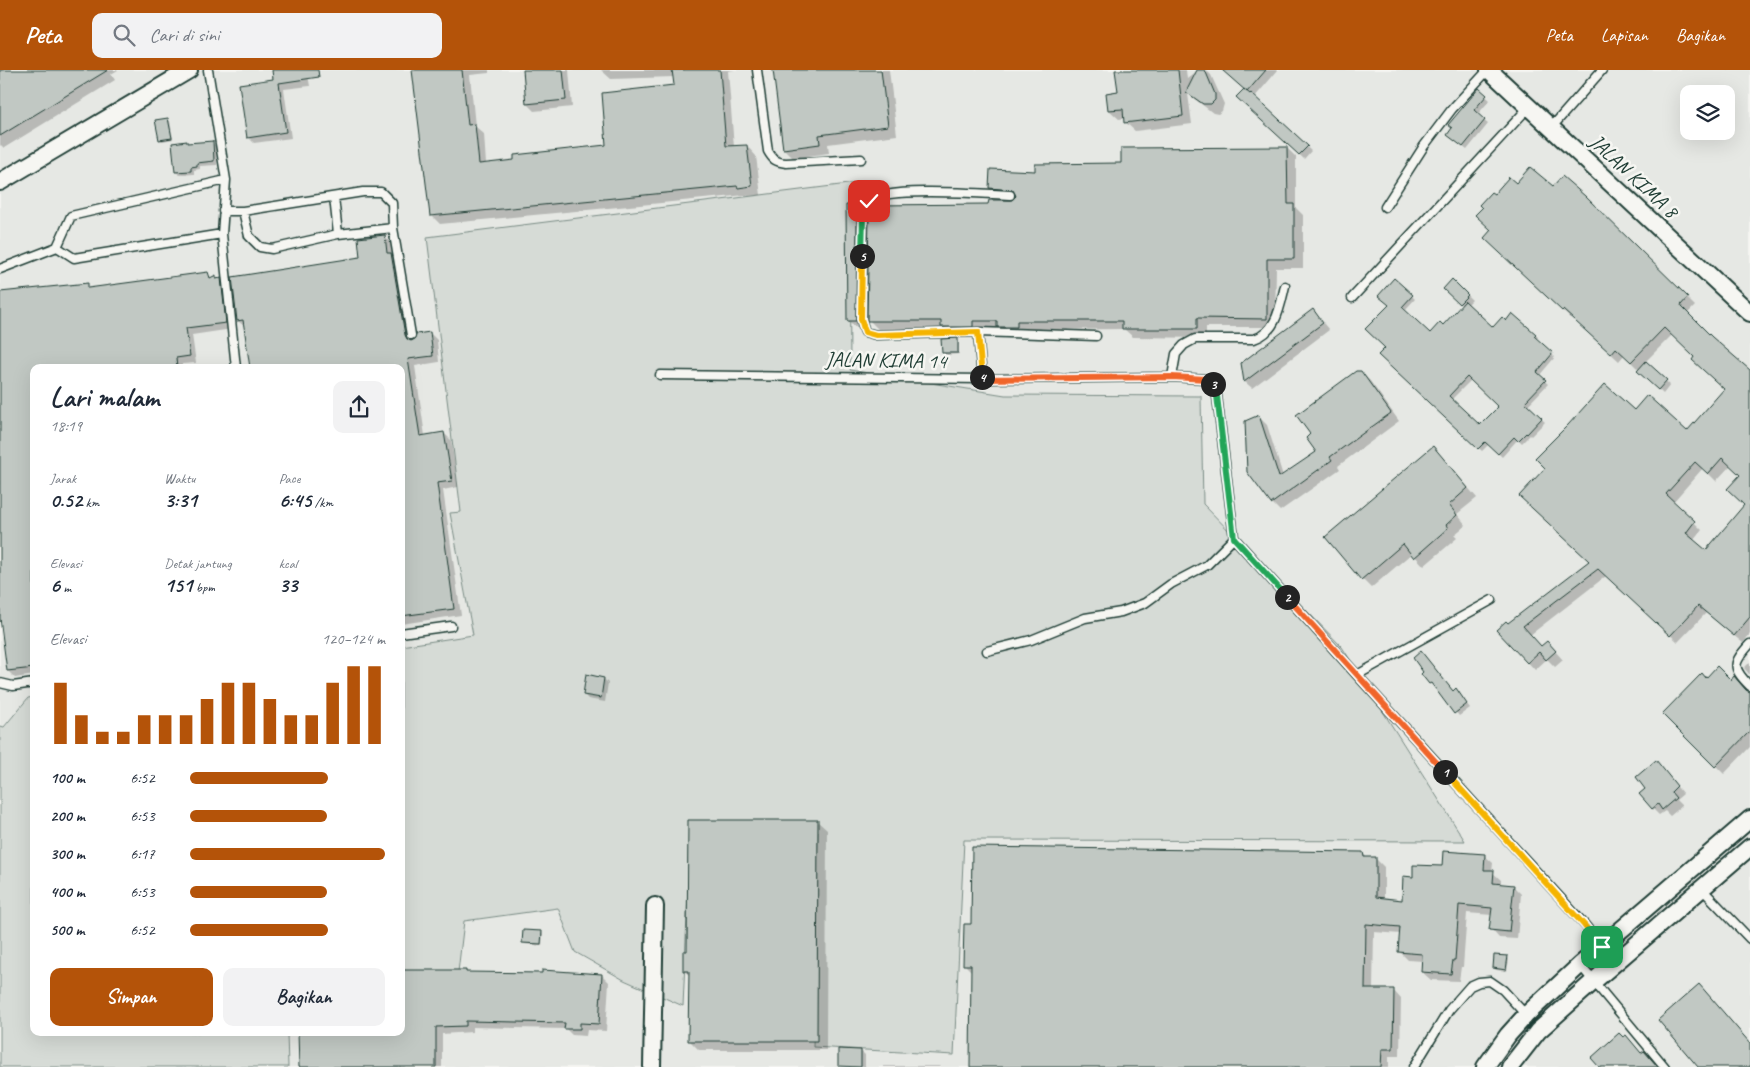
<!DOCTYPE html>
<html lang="id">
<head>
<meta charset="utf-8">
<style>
	:root { --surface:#fff; --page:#f2f2f3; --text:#1f2937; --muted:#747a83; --accent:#b45309 }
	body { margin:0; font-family:Caveat,sans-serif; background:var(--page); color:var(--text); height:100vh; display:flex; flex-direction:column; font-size:19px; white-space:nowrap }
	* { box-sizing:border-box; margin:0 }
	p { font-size:16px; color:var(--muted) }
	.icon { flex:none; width:28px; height:28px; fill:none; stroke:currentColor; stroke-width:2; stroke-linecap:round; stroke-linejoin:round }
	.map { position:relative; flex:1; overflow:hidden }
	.side { position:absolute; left:30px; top:294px; width:375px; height:672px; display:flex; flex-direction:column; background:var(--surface); border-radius:10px; box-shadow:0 5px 20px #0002 }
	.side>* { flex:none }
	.fabs { position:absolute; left:1680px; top:15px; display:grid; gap:10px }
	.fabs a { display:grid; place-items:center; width:55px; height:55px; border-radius:10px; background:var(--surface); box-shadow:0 5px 20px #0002; font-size:25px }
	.pin { position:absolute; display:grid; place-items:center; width:42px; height:42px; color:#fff; margin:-21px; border-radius:10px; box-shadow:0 2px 8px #0006 }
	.km { position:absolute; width:25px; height:25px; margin:-12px; border-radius:50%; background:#222; color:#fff; font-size:14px; line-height:25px; text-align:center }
	.round { display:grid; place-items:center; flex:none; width:52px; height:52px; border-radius:10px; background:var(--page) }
	.summary { display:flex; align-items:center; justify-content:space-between; height:85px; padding:0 20px }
	h1 { font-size:28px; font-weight:700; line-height:38px }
	.figures { display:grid; grid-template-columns:repeat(3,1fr); gap:8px; height:85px; padding:5px 20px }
	.figures div { display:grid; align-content:center }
	.figures b { font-size:21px; font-weight:700 }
	.figures small { font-size:14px; font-weight:400 }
	.figures p { font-size:14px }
	.chart { height:140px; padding:10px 20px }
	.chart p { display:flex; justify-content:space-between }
	.chart svg { width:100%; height:90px; margin-top:5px; stroke:var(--accent); stroke-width:6 }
	.button { display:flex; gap:10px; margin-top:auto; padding:10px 20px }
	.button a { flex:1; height:58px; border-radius:10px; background:var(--accent); color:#fff; font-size:20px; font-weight:700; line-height:58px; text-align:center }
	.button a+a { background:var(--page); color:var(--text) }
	ul { padding:0 20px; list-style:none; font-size:16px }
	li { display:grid; grid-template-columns:80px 60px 1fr; align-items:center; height:38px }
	li i { height:12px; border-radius:6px; background:var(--accent) }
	header { display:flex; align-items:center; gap:30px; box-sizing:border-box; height:70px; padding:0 25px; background:var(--accent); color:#fff }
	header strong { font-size:24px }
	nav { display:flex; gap:28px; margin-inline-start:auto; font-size:18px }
	.search { width:350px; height:45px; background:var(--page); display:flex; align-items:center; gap:12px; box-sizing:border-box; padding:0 18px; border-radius:10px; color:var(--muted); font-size:19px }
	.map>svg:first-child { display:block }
</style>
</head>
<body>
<header>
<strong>Peta</strong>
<div class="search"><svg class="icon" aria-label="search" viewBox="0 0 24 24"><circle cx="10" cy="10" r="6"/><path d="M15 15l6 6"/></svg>Cari di sini</div>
<nav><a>Peta</a><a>Lapisan</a><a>Bagikan</a></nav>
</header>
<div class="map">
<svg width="1750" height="997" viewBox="0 0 1750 997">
	<rect width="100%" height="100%" fill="#f6f6f2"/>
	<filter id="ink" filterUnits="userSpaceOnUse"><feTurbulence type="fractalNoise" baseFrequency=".02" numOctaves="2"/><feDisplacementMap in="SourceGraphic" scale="10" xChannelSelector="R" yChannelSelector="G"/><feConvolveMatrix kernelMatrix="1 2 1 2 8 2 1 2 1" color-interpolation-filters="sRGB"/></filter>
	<g filter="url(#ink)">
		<!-- built -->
		<path fill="#e6e8e4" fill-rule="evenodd" d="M 0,0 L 1750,0 L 1750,997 L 288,997 L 287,963 L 401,962 L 458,902 L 464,851 L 559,838 L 575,882 L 624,910 L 683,935 L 691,755 L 818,761 L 813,977 L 953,985 L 963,770 L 1464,770 L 1342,577 L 1203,434 L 1201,326 L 1005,325 L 850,300 L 849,130 L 863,112 L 461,442 L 450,443 L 473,566 L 401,576 L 401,298 L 34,298 L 34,627 L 28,628 L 4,657 L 0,656 ZM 1689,24 L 1726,24 L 1726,61 L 1689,61 Z"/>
		<!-- green -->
		<path fill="#d6dbd6" stroke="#7a8c85" d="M 864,112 L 849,130 L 850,300 L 1005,325 L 1201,326 L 1203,434 L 1342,577 L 1465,771 L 964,770 L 954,985 L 813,977 L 818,761 L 691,755 L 683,936 L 624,910 L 575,882 L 558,838 L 464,851 L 458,902 L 401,901 L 401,576 L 473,565 L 450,443 L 461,442 L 427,167 Z
			M 34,627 L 34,962 L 287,963 L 288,997 L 0,997 L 0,656 L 4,657 L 28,628 Z"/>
		<!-- shadow -->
		<path fill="#0003" fill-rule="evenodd" d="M 0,0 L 118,0 L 111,4 L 115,10 L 4,78 L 1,75 L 0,76 Z
			M 273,0 L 307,0 L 310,16 L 284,19 L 291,68 L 254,73 L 248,67 L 274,10 Z
			M 413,0 L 489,0 L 489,3 L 470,5 L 475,56 L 484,64 L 486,94 L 608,76 L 675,17 L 674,7 L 611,9 L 601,0 L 735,0 L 728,1 L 734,77 L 747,76 L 756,86 L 761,125 L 748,126 L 746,125 L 440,154 L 431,145 Z
			M 524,0 L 569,0 L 572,37 L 534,41 L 527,34 Z
			M 774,0 L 889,0 L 897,65 L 828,74 L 829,83 L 793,88 L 784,79 Z
			M 1117,0 L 1186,0 L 1187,9 L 1198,0 L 1206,0 L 1211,5 L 1224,34 L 1222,41 L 1218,44 L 1213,43 L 1188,24 L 1192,54 L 1135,61 L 1125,52 L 1125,48 L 1119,49 L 1109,40 L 1119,22 Z
			M 1229,0 L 1278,0 L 1254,28 L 1311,81 L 1304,89 L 1238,27 L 1245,19 Z
			M 1479,20 L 1490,30 L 1477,45 L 1488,54 L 1467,80 L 1452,68 Z
			M 168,49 L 170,51 L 173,69 L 162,71 L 160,69 Z
			M 212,73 L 216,76 L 217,95 L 200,96 L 200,99 L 194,100 L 194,104 L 180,105 L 176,102 Z
			M 1287,78 L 1296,87 L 1296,138 L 1303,145 L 1303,198 L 1276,198 L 1275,257 L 1206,257 L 1206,268 L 1133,267 L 1124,259 L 1026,260 L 1026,266 L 1002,260 L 951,266 L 944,259 L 878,259 L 869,250 L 990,136 L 1013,131 L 1015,128 L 1000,127 L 990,118 L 1037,102 Z
			M 1516,115 L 1553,118 L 1585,127 L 1695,236 L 1687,244 L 1713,270 L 1750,303 L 1750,564 L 1743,573 L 1706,543 L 1678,572 L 1606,506 L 1530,565 L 1542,577 L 1555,581 L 1563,590 L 1555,597 L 1547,589 L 1535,600 L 1498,560 L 1508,554 L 1591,491 L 1634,342 L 1687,363 L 1726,319 L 1672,265 L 1645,292 L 1670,315 L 1663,324 L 1624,285 L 1619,291 L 1571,247 L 1570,248 L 1494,176 L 1494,126 ZM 1731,395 L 1741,405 L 1745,435 L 1706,482 L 1693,471 L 1702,460 L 1673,432 L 1703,398 L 1716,411 Z
			M 847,136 L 860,136 L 867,143 L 864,152 L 862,257 L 855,257 L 848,250 Z
			M 384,166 L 391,173 L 393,186 L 398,191 L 411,272 L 430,263 L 437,270 L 439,292 L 415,296 L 425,366 L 444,363 L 451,370 L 458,417 L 443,420 L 461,545 L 401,554 L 401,298 L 245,257 L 238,251 L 362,189 Z
			M 207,204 L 212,208 L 216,207 L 221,210 L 227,217 L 232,259 L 192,265 L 196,293 L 182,294 L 182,298 L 34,298 L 34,605 L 15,608 L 8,601 L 0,539 L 0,223 L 87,214 L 92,219 Z
			M 1394,209 L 1415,229 L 1404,241 L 1430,265 L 1443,257 L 1462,236 L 1445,218 L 1452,211 L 1472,230 L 1467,235 L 1493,259 L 1535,264 L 1538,267 L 1536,270 L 1555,287 L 1539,306 L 1548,314 L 1527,336 L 1545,352 L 1531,366 L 1530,365 L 1522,373 L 1518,369 L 1502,387 L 1489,374 L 1482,381 L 1380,285 L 1387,278 ZM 1471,310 L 1500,337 L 1480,357 L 1451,330 Z
			M 1313,241 L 1329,260 L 1252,318 L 1245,312 L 1243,294 Z
			M 957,269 L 959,271 L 959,284 L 945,285 L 943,283 Z
			M 1361,302 L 1370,311 L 1399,351 L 1338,396 L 1340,399 L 1280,441 L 1272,433 L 1259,347 L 1267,355 L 1283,406 L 1318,383 Z
			M 1433,377 L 1477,428 L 1457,444 L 1466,455 L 1454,465 L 1457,468 L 1424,496 L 1412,483 L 1371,518 L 1362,509 Z
			M 1750,592 L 1750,605 L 1744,598 Z
			M 1423,604 L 1453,622 L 1459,624 L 1470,638 L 1459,646 L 1435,616 L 1434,617 Z
			M 604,609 L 608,613 L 605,632 L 588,629 L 584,625 Z
			M 1706,610 L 1731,612 L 1750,623 L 1750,677 L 1724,704 L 1664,644 Z
			M 1662,699 L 1683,724 L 1676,730 L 1682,736 L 1670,746 L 1665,741 L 1659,745 L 1653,739 Z
			M 817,751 L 827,760 L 826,980 L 699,980 L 689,970 L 690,906 L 684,901 L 689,882 Z
			M 1363,783 L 1367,788 L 1376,789 L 1384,797 L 1384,829 L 1403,831 L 1414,808 L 1443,797 L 1484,785 L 1493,793 L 1492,802 L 1501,810 L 1501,815 L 1513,816 L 1521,824 L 1517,869 L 1499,868 L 1491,859 L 1492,845 L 1467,843 L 1463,897 L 1461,897 L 1459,911 L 1431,910 L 1422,902 L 1423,891 L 1408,890 L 1400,882 L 1401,864 L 1374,862 L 1373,920 L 1393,920 L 1401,929 L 1400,986 L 1389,986 L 1389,997 L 972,997 L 972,902 L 964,894 L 972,855 Z
			M 542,862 L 543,864 L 542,876 L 525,874 L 523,873 Z
			M 1507,887 L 1509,889 L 1507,901 L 1496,900 L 1494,898 Z
			M 466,901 L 468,904 L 602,905 L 609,912 L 606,961 L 587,960 L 586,966 L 572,965 L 566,959 L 472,957 L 472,962 L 442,964 L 442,997 L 300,997 L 401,962 Z
			M 861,981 L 865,985 L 865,997 L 839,996 Z
			M 883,996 L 939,996 L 940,997 L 883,997 Z"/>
		<!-- building -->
		<path fill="#c1c8c3" stroke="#1f3d34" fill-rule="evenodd" d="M 0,0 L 108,0 L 0,66 Z
			M 272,0 L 318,0 L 319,7 L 279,13 L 286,62 L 247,68 L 239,14 L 273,9 Z
			M 412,0 L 462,0 L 468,55 L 475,54 L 479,94 L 514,90 L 514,85 L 606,75 L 602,23 L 674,15 L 672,0 L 720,0 L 726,76 L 747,75 L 752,116 L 738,118 L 737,116 L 430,146 Z
			M 523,0 L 563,0 L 566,30 L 526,34 Z
			M 773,0 L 881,0 L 888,56 L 819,65 L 820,74 L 783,79 Z
			M 1115,0 L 1178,0 L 1183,46 L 1124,53 L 1123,39 L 1108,40 L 1106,23 L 1118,21 Z
			M 1197,0 L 1205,0 L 1215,24 L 1215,30 L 1211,34 L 1203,34 L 1186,22 Z
			M 1222,0 L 1266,0 L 1247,22 Z
			M 1479,18 L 1487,25 L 1474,40 L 1485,50 L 1463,77 L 1447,65 L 1452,58 L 1448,55 Z
			M 1244,19 L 1250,24 L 1251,23 L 1308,76 L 1299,85 L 1236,27 Z
			M 168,48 L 172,68 L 159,70 L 155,50 Z
			M 187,71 L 187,73 L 213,71 L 214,91 L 197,93 L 197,96 L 191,97 L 191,101 L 175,102 L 172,73 Z
			M 1287,77 L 1288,134 L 1294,134 L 1294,189 L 1267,189 L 1267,249 L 1197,248 L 1197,259 L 1122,259 L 1122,251 L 1017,251 L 1017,257 L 997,257 L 997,251 L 973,251 L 973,257 L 941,257 L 941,251 L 867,251 L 869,146 L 872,137 L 875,135 L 988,134 L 989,130 L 1012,130 L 1016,126 L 1013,120 L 989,118 L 990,99 L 1035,101 L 1035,94 L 1121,93 L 1121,78 Z
			M 1530,97 L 1553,116 L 1562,106 L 1585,126 L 1688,227 L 1681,235 L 1682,237 L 1712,267 L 1750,300 L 1750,547 L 1734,566 L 1698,536 L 1670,566 L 1598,499 L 1523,556 L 1541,576 L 1547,571 L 1556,581 L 1546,590 L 1539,582 L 1527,593 L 1496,560 L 1506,551 L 1508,553 L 1589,491 L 1519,426 L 1545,398 L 1535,388 L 1568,355 L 1605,314 L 1634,340 L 1647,325 L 1687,361 L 1724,319 L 1692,290 L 1694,287 L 1664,258 L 1631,292 L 1616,278 L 1611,284 L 1563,240 L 1562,241 L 1484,168 L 1491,160 L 1475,145 L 1482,138 L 1479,135 L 1491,122 L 1494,124 L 1509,107 L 1516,113 ZM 1722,388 L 1740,405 L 1727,419 L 1744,435 L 1706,480 L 1686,463 L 1695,451 L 1666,424 L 1695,392 L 1708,404 Z
			M 846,135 L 861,135 L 857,145 L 856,251 L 847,251 Z
			M 385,165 L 387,183 L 391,183 L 405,265 L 407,269 L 411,271 L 415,269 L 416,264 L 430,262 L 433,286 L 408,289 L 420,366 L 444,362 L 452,411 L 437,413 L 454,539 L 401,546 L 401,298 L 250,298 L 243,250 L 237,251 L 232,207 L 360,187 L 358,168 Z
			M 208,202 L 210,208 L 216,205 L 216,209 L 221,208 L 226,253 L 186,258 L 190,286 L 176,288 L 177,298 L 34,298 L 34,598 L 7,601 L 0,548 L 0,222 L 88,213 L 88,218 Z
			M 1394,208 L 1413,225 L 1402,237 L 1430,263 L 1440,252 L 1443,255 L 1465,231 L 1493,257 L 1502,247 L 1506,251 L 1512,243 L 1536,264 L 1534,266 L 1553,283 L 1537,302 L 1546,310 L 1525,332 L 1542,348 L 1527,364 L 1526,363 L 1518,371 L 1514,367 L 1498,384 L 1485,372 L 1478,379 L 1378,285 L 1385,278 L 1365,259 L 1389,235 L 1378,226 ZM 1467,307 L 1498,337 L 1480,355 L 1449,326 Z
			M 1452,209 L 1468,225 L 1459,234 L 1443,219 Z
			M 1313,239 L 1323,253 L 1244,312 L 1241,293 Z
			M 958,268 L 958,283 L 942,283 L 941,269 Z
			M 1646,291 L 1667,310 L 1658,320 L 1637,301 Z
			M 1356,301 L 1361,301 L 1391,343 L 1330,387 L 1332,390 L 1271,434 L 1247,402 L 1245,351 L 1259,345 L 1279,407 L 1316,382 L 1306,368 L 1310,364 L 1296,345 Z
			M 1433,376 L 1468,418 L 1449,435 L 1457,445 L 1446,455 L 1448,458 L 1414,488 L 1403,474 L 1361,510 L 1325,467 Z
			M 1421,581 L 1453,621 L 1456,618 L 1467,634 L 1454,644 L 1431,613 L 1429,614 L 1421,604 L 1423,602 L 1413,588 Z
			M 1717,596 L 1731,610 L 1734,606 L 1746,620 L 1750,622 L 1750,661 L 1715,697 L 1662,644 L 1702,603 L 1706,608 Z
			M 586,604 L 604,608 L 601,628 L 583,625 Z
			M 1656,690 L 1677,716 L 1671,722 L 1676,728 L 1662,740 L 1658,734 L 1652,739 L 1639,724 L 1645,719 L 1636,707 Z
			M 688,750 L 818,750 L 817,971 L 688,971 L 689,901 L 683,901 L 683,881 L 687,881 Z
			M 972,777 L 1363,782 L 1364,787 L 1376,787 L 1376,827 L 1402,830 L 1403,806 L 1413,807 L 1413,795 L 1442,796 L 1443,781 L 1485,784 L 1484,800 L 1494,800 L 1493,813 L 1514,815 L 1509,862 L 1489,860 L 1492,838 L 1459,835 L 1455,890 L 1453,890 L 1451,904 L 1421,902 L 1422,884 L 1398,882 L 1400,857 L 1366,854 L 1365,919 L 1394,919 L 1393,979 L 1382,979 L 1381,997 L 970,997 L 971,895 L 963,895 L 964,854 L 971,854 Z
			M 523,860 L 542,861 L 541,874 L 522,873 Z
			M 1494,885 L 1508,886 L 1506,900 L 1493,898 Z
			M 401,900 L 466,900 L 466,902 L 542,903 L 542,900 L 602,904 L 599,954 L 580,953 L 580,959 L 564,959 L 565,953 L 466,951 L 466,956 L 436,957 L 436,997 L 299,997 L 298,962 L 401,962 Z
			M 1699,914 L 1750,973 L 1750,997 L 1698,997 L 1658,950 Z
			M 1619,963 L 1623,967 L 1626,965 L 1641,983 L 1644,981 L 1658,997 L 1599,997 L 1591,988 Z
			M 838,979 L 861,980 L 861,997 L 838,996 Z"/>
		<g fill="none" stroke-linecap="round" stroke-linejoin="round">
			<defs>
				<path id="service" d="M 208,0 L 226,110 L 222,164 L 74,188 L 57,177 L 71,146 L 226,110
					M 757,0 L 768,81 C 773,90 776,92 786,93 L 861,89
					M 1551,58 L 1602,0
					M 334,127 L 338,164
					M 1385,137 L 1424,76 L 1452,39 L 1488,0
					M 223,141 L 243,141 L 363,122 L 381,122 L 392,133 L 393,158 L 411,265
					M 243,141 L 249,166 L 260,177 L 272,179 L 338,164 L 393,158
					M 222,164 L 236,298
					M 0,199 L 57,177
					M 1352,228 L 1529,37
					M 978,262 L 1096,266
					M 660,305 L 982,309 L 1172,307 L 1206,309 L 1215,317 L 1217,326 L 1234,468 L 1357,605 L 1585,855 L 1602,877
					M 1172,307 L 1176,284 L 1184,275 L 1195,269 L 1254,269 C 1277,262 1280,236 1285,216
					M 982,309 L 978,262 L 876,265 L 865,262 L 861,249 L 863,145 C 865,141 866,134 870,131 C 884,116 986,124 1010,125
					M 401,563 L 451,556
					M 1750,574 C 1733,593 1731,597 1750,616
					M 987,581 L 1031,570 L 1085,548 L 1121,542 L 1145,533 L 1171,514 L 1207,495 L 1234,468
					M 1357,605 L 1492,530
					M 0,613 L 13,616 L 34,613
					M 1701,818 L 1750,869
					M 1580,895 L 1665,997
					M 1414,997 L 1449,940 L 1470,916 L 1479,912 L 1490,911 L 1503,920 L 1526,945"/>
				<path id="minor" d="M 1489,0 L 1750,243
					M 0,112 L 189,0
					M 652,997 L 655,836
					M 1485,997 L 1508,965 L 1526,945 L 1580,895 L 1750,749
					M 1510,997 L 1538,961 L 1594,911 L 1750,777"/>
			</defs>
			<!-- service casing -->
			<use href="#service" stroke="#1f3d34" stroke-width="11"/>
			<!-- minor casing -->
			<use href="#minor" stroke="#1f3d34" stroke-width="20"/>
			<!-- service -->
			<use href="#service" stroke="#f6f6f2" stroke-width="8"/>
			<!-- minor -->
			<use href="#minor" stroke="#f6f6f2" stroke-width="16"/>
		</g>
	</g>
	<g fill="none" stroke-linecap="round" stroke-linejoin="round" filter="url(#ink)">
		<defs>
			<path id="split-1" d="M 1445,702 L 1584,855 L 1602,877"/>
			<path id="split-2" d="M 1287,527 L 1445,702"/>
			<path id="split-3" d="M 1213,314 L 1217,326 L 1234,468 L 1287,527"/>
			<path id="split-4" d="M 982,307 L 982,309 L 1172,307 L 1206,309 L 1213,314"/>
			<path id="split-5" d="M 862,186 L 861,249 L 865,262 L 876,265 L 978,262 L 982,307"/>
			<path id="split-6" d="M 862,186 L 863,145 L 869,131"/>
		</defs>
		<!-- split-1 casing -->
		<use href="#split-1" stroke="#fff" stroke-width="10"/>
		<!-- split-2 casing -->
		<use href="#split-2" stroke="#fff" stroke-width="10"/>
		<!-- split-3 casing -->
		<use href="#split-3" stroke="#fff" stroke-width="10"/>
		<!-- split-4 casing -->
		<use href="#split-4" stroke="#fff" stroke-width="10"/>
		<!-- split-5 casing -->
		<use href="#split-5" stroke="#fff" stroke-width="10"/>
		<!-- split-6 casing -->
		<use href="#split-6" stroke="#fff" stroke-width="10"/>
		<!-- split-1 -->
		<use href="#split-1" stroke="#f5b400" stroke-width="6"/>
		<!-- split-2 -->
		<use href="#split-2" stroke="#f0652b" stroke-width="6"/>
		<!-- split-3 -->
		<use href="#split-3" stroke="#22a559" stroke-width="6"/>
		<!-- split-4 -->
		<use href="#split-4" stroke="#f0652b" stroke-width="6"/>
		<!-- split-5 -->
		<use href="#split-5" stroke="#f5b400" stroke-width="6"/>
		<!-- split-6 -->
		<use href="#split-6" stroke="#22a559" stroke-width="6"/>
	</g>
	<g text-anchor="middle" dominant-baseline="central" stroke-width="5" stroke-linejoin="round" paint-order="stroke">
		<!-- street labels -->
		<g font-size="21" fill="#1f3d34" stroke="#f6f6f2">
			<text transform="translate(1634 106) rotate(43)">JALAN KIMA 8</text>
			<text transform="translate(886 290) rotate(1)">JALAN KIMA 14</text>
		</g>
	</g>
</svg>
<div class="fabs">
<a><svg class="icon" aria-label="layers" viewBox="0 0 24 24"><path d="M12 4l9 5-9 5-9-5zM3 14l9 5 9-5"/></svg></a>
</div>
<div class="pin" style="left:1602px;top:877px;background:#1e9e55"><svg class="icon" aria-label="arrive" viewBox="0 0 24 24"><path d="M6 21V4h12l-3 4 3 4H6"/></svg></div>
<div class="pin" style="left:869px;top:131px;background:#d93025"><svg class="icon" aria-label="check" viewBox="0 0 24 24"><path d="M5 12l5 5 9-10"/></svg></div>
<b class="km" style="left:1445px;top:702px">1</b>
<b class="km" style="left:1287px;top:527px">2</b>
<b class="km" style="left:1213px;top:314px">3</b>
<b class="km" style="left:982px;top:307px">4</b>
<b class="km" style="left:862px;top:186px">5</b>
<section class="side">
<div class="summary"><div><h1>Lari malam</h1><p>18:19</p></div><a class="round"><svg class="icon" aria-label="share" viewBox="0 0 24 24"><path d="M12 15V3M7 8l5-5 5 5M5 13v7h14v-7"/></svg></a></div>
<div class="figures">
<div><p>Jarak</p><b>0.52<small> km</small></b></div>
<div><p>Waktu</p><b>3:31</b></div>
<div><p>Pace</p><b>6:45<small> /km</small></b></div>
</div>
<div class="figures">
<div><p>Elevasi</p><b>6<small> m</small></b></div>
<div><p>Detak jantung</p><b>151<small> bpm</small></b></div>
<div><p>kcal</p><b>33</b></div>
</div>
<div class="chart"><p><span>Elevasi</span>120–124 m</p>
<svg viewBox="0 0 160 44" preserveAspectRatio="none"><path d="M5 44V14M15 44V30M25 44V38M35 44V38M45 44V30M55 44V30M65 44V30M75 44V22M85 44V14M95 44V14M105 44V22M115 44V30M125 44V30M135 44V14M145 44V6M155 44V6"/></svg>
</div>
<ul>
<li><b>100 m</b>6:52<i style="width:71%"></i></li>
<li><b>200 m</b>6:53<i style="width:70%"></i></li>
<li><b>300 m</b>6:17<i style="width:100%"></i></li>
<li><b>400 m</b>6:53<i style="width:70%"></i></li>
<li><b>500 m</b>6:52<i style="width:71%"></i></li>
</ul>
<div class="button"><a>Simpan</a><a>Bagikan</a></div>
</section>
</div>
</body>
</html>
